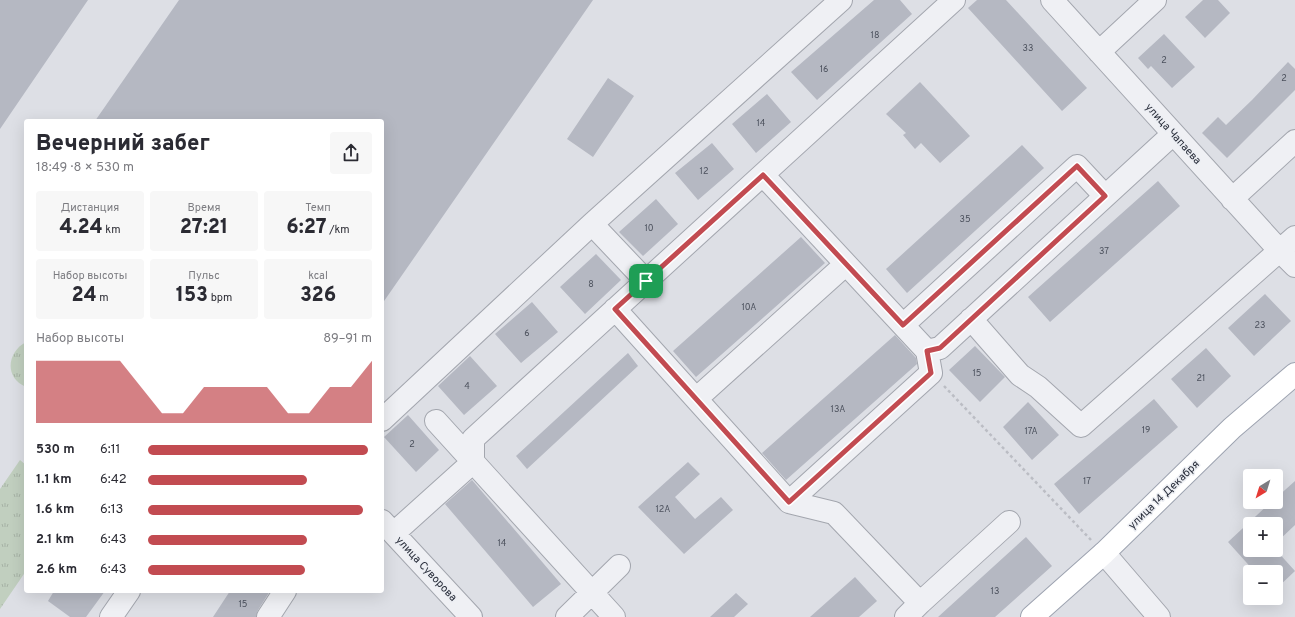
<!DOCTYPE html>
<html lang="ru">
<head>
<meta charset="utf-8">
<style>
	:root { --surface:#fff; --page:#f7f7f7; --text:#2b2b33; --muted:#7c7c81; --accent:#c24b51 }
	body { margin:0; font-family:Overpass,sans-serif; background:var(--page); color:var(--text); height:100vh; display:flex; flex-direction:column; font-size:15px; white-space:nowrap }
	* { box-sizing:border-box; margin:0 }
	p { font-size:13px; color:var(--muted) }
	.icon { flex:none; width:22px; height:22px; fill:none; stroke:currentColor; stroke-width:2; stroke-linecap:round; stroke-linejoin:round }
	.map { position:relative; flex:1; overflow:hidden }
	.panel { position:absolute; left:24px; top:119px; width:360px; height:474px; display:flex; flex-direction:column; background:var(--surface); border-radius:4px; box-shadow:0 4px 16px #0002 }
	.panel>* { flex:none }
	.needle { width:26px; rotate:218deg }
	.controls { position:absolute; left:1243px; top:469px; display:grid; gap:8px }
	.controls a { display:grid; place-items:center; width:40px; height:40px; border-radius:4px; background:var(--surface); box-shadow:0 4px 16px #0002; font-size:20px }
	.pin { position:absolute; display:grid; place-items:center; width:34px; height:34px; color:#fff; margin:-17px; border-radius:8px; box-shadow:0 2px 6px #0006 }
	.round { display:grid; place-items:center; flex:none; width:42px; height:42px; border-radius:4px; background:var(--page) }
	.summary { display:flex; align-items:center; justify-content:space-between; height:68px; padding:0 12px }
	h1 { font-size:22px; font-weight:800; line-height:30px }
	.stats { display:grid; grid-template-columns:repeat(3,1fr); gap:6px; height:68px; padding:4px 12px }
	.stats div { display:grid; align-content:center; border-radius:4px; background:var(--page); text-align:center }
	.stats b { font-size:20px; font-weight:800 }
	.stats small { font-size:11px; font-weight:400 }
	.stats p { font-size:11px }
	.chart { height:112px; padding:8px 12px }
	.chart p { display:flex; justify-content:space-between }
	.chart svg { width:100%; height:72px; margin-top:4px; fill:var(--accent); opacity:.7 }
	ul { padding:0 12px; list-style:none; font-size:13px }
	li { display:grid; grid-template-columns:64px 48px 1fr; align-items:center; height:30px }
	li i { height:10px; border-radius:5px; background:var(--accent) }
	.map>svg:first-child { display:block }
</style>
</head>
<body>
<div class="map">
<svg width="1295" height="617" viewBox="0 0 1295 617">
	<defs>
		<pattern id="grass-tufts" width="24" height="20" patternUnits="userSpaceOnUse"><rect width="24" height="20" fill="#c1cfbf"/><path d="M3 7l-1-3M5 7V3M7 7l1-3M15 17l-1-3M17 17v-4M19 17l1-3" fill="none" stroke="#a6b2a5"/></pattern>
	</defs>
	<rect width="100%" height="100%" fill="#dddfe5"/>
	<!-- grass -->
	<path fill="url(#grass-tufts)" d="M 26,342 L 26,387 C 4,378 7,352 26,342 Z
		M 20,460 L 26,465 L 26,571 L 0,609 L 0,489 Z"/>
	<!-- building -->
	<path fill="#b5b8c2" d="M 0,0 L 88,0 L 0,129 Z
		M 179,0 L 593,0 L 382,304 L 382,121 L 95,121 Z
		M 874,0 L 900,0 L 912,14 L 817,100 L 791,72 Z
		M 977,0 L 1006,0 L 1087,88 L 1062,111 L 968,8 Z
		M 1203,0 L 1218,0 L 1230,13 L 1205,38 L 1185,17 Z
		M 1164,34 L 1195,67 L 1172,88 L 1151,66 L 1148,69 L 1138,58 Z
		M 1288,62 L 1295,69 L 1295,90 L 1227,158 L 1202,133 L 1218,117 L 1226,125 L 1252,100 Z
		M 608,78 L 634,96 L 593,157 L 567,139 Z
		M 920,82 L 970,136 L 940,163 L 921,143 L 915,149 L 903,135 L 906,133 L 886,114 Z
		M 767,94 L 791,122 L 756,153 L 732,124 Z
		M 712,143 L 734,169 L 698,200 L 675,173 Z
		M 1022,145 L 1044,168 L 907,293 L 886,269 Z
		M 1158,181 L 1180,206 L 1050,322 L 1028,297 Z
		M 656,199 L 678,224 L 643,256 L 619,232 Z
		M 801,237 L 825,263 L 696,377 L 673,351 Z
		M 596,254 L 621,280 L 585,314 L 560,287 Z
		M 1265,294 L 1291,321 L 1254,356 L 1228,328 Z
		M 532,302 L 558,332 L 521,363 L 495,334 Z
		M 895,335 L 916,358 L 917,364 L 786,480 L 762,453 Z
		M 975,346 L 1005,377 L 980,402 L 949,370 Z
		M 1206,348 L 1231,376 L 1197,408 L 1171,379 Z
		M 628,353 L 638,366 L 527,469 L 516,456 Z
		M 470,356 L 497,386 L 464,415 L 438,386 Z
		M 1154,399 L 1178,427 L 1079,514 L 1054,484 Z
		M 1028,402 L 1059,435 L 1032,460 L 1003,427 Z
		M 408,415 L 439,450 L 416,472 L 384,437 Z
		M 688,462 L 700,474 L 675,497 L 695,519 L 721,497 L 733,510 L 684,554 L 638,507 Z
		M 472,480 L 561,584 L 533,607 L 445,504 Z
		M 1295,481 L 1295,525 L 1276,543 L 1276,524 L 1250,524 L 1250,550 L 1276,550 L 1295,571 L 1276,589 L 1276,572 L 1255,572 L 1228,542 L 1271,502 L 1276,502 L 1276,498 Z
		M 1026,537 L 1052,566 L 995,617 L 938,617 Z
		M 855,577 L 877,601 L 859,617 L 810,617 Z
		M 54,591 L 105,591 L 86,617 L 70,617 L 48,601 Z
		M 230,591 L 270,591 L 258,610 L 256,617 L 213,617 Z
		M 736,593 L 748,604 L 734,617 L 710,617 Z"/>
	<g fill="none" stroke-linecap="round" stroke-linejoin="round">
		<defs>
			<path id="minor" d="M 1052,0 L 1280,251 L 1295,266
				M 1099,52 L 1155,0
				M 763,175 L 927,351 L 931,373 L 789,502
				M 1232,199 L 1295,141
				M 592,224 L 646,281
				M 615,309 L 789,502 L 834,513 L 920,603
				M 971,319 L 1020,375 L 1038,387 L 1081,426 L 1295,237
				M 903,325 L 1077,166 L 1105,196
				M 927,351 L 940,348 L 1173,134
				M 696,399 L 846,264
				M 382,420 L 592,224 L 841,0
				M 436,421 L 614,617
				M 382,521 L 471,617
				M 394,533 L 473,462 L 473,439 L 954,0
				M 1104,553 L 1159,617
				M 111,617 L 129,591
				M 268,617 L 285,591
				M 567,617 L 619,566
				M 906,617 L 920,603 L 1009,522"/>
			<path id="major" d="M 1032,617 L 1104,553 L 1232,428 L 1295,374"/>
		</defs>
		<!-- minor casing -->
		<use href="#minor" stroke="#a3a6ae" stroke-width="24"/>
		<!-- major casing -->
		<use href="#major" stroke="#9da3b0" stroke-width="24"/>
		<!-- path -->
		<path stroke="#bbbdc4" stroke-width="2.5" stroke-dasharray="3 3" stroke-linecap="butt" d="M 944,386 L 1091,540"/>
		<!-- minor -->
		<use href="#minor" stroke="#eff0f4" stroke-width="22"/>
		<!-- major -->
		<use href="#major" stroke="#fff" stroke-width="22"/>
	</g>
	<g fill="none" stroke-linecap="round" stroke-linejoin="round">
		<defs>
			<path id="route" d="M 1077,166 L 1105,196 L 940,348 L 927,351 L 931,373 L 789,502 L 615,309 L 763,175 L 903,325 Z"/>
		</defs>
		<!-- route casing -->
		<use href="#route" stroke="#fff" stroke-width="8"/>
		<!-- route -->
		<use href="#route" stroke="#c24b51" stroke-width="5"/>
	</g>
	<g text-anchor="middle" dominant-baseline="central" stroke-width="3" stroke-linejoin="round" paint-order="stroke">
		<!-- number labels -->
		<g font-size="9" fill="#4b505c">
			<text x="875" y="35">18</text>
			<text x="1028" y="48">33</text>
			<text x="1164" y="60">2</text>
			<text x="824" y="69">16</text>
			<text x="1284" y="78">2</text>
			<text x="761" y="123">14</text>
			<text x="704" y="171">12</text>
			<text x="965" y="219">35</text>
			<text x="649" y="228">10</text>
			<text x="1104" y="251">37</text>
			<text x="591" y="284">8</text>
			<text x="749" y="307">10А</text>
			<text x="1260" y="325">23</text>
			<text x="527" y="333">6</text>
			<text x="977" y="373">15</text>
			<text x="1201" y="378">21</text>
			<text x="467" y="386">4</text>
			<text x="838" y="409">13А</text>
			<text x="1146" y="430">19</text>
			<text x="1031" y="431">17А</text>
			<text x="412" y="444">2</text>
			<text x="1087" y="481">17</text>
			<text x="663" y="509">12А</text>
			<text x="502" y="543">14</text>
			<text x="995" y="591">13</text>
			<text x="243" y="604">15</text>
		</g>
		<!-- street labels -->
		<g font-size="11" fill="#282d3a" stroke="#eceef3">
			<text transform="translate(1173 134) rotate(48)">улица Чапаева</text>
			<text transform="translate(1164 495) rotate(-44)">улица 14 Декабря</text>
			<text transform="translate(426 569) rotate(47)">улица Суворова</text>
		</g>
	</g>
</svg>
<div class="controls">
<a><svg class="needle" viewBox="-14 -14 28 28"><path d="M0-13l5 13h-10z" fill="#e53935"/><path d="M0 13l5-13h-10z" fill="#7c7c81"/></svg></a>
<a>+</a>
<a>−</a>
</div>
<div class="pin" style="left:646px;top:281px;background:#1e9e55"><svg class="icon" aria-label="arrive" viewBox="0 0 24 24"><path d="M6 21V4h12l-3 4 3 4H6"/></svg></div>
<section class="panel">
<div class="summary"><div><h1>Вечерний забег</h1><p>18:49 · 8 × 530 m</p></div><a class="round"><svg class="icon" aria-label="share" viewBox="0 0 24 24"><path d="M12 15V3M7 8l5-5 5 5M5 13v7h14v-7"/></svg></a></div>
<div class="stats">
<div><p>Дистанция</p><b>4.24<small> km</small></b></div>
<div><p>Время</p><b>27:21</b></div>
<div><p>Темп</p><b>6:27<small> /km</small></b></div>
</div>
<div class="stats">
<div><p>Набор высоты</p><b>24<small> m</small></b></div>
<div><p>Пульс</p><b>153<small> bpm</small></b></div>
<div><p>kcal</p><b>326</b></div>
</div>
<div class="chart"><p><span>Набор высоты</span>89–91 m</p>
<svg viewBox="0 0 160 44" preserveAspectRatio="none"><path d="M0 44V6L10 6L20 6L30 6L40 6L50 22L60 38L70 38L80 22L90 22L100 22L110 22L120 38L130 38L140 22L150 22L160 6V44z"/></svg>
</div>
<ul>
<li><b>530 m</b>6:11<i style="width:98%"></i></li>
<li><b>1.1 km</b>6:42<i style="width:71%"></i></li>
<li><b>1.6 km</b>6:13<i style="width:96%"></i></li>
<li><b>2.1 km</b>6:43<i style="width:71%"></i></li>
<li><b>2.6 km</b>6:43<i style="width:70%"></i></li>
</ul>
</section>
</div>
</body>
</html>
